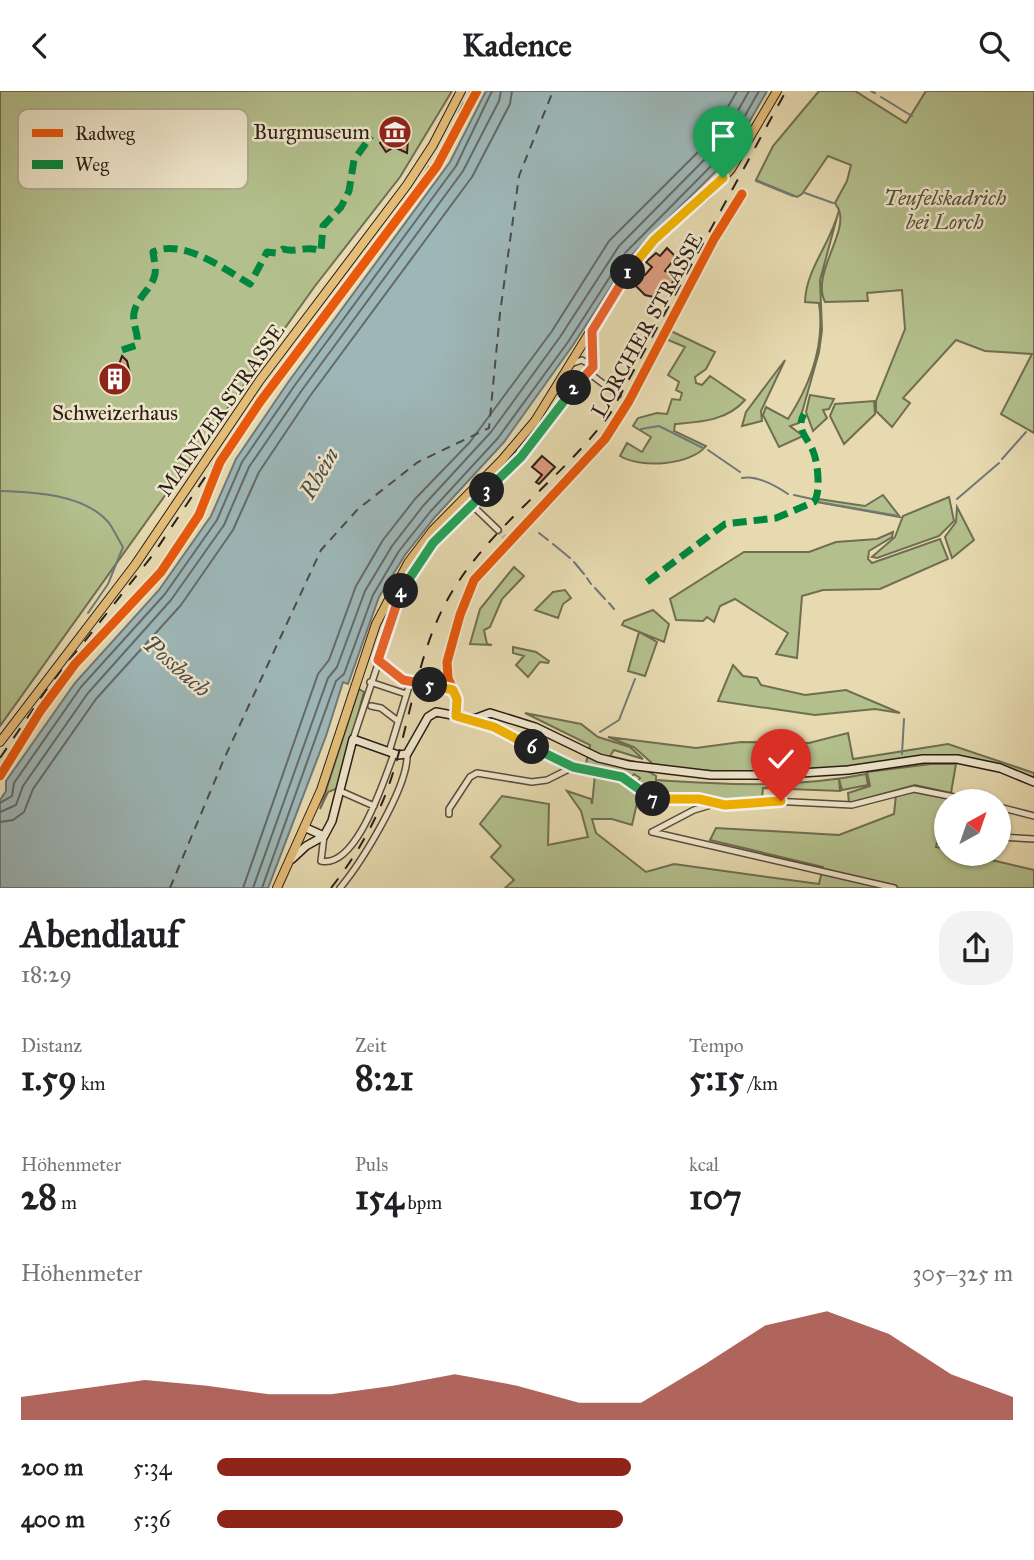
<!DOCTYPE html>
<html lang="de">
<head>
<meta charset="utf-8">
<style>
	:root { --surface:#fff; --page:#f2f2f2; --text:#202124; --muted:#757577; --accent:#8f2418 }
	body { margin:0; font-family:"IM FELL Great Primer",serif; background:var(--page); color:var(--text); height:100vh; display:flex; flex-direction:column; font-size:26px; white-space:nowrap }
	* { box-sizing:border-box; margin:0 }
	p { font-size:23px; color:var(--muted) }
	.icon { flex:none; width:38px; height:38px; fill:none; stroke:currentColor; stroke-width:2; stroke-linecap:round; stroke-linejoin:round }
	.map { position:relative; height:797px; overflow:hidden }
	.drawer { display:flex; flex-direction:column; background:var(--surface); flex:1 }
	.drawer>* { flex:none }
	.needle { width:46px; rotate:40deg }
	.controls { position:absolute; left:934px; top:698px; display:grid; gap:14px }
	.controls a { display:grid; place-items:center; width:77px; height:77px; border-radius:50%; background:var(--surface); box-shadow:0 2px 5px #0004; font-size:35px }
	.pin { position:absolute; display:grid; place-items:center; width:60px; height:60px; color:#fff; margin:-72px -30px; border-radius:50% 50% 50% 0; rotate:-45deg; box-shadow:0 0 7px #0007 }
	.pin .icon { rotate:45deg }
	.km { position:absolute; width:35px; height:35px; margin:-18px; border-radius:50%; background:#222; color:#fff; font-size:19px; line-height:35px; text-align:center }
	.round { display:grid; place-items:center; flex:none; width:74px; height:74px; border-radius:28px; background:var(--page) }
	.overview { display:flex; align-items:center; justify-content:space-between; height:119px; padding:0 21px }
	h1 { font-size:38px; font-weight:700; line-height:52px }
	.metrics { display:grid; grid-template-columns:repeat(3,1fr); gap:10px; height:119px; padding:7px 21px }
	.metrics div { display:grid; align-content:center }
	.metrics b { font-size:35px; font-weight:700 }
	.metrics small { font-size:19px; font-weight:400 }
	.metrics p { font-size:19px }
	.chart { height:196px; padding:14px 21px }
	.chart p { display:flex; justify-content:space-between }
	.chart svg { width:100%; height:126px; margin-top:7px; fill:var(--accent); opacity:.7 }
	ul { padding:0 21px; list-style:none; font-size:23px }
	li { display:grid; grid-template-columns:112px 84px 1fr; align-items:center; height:52px }
	li i { height:18px; border-radius:9px; background:var(--accent) }
	header { display:flex; justify-content:space-between; align-items:center; height:91px; padding:0 21px; background:var(--surface); font-size:32px; font-weight:700 }
	.map>svg:first-child { display:block }
</style>
</head>
<body>
<header><svg class="icon" aria-label="back" viewBox="0 0 24 24"><path d="M15 5l-7 7 7 7"/></svg>Kadence<svg class="icon" aria-label="search" viewBox="0 0 24 24"><circle cx="10" cy="10" r="6"/><path d="M15 15l6 6"/></svg></header>
<div class="map">
<svg width="1034" height="797" viewBox="0 0 1034 797">
	<rect width="100%" height="100%" fill="#e7dab0"/>
	<filter id="stains"><feTurbulence type="fractalNoise" baseFrequency=".00286" numOctaves="4"/><feColorMatrix values="0 0 0 0 .2 0 0 0 0 .09 0 0 0 0 .02 0 0 0 .5 -.17"/></filter>
	<radialGradient id="worn" r=".72"><stop offset=".6" stop-color="#630" stop-opacity="0"/><stop offset="1" stop-color="#630" stop-opacity=".3"/></radialGradient>
	<!-- green -->
	<path fill="#b3c08d" stroke="#706e52" stroke-width="2" d="M 0,0 L 452,0 L 400,86 L 315,195 L 0,635 Z
		M 819,0 L 855,0 L 906,32 L 926,0 L 1034,0 L 1034,342 L 1001,323 L 1032,263 L 985,260 L 956,249 L 903,307 L 910,312 L 892,336 L 876,320 L 876,310 L 905,238 L 902,199 L 867,202 L 868,210 L 864,210 L 825,211 C 811,183 848,143 839,119 L 820,189 L 822,239 L 819,261 L 799,332 L 790,335 L 803,345 L 779,356 L 763,324 L 766,316 L 788,328 C 810,294 825,253 819,212 L 805,211 C 806,177 831,153 839,119 L 835,112 L 847,90 L 851,74 L 828,65 L 802,103 L 797,106 L 756,89 L 773,55 Z
		M 671,240 L 715,261 L 706,278 L 695,286 L 696,292 L 702,294 L 710,285 L 745,309 C 727,330 700,331 675,333 L 674,340 L 706,355 C 691,374 641,378 620,365 L 627,352 L 642,361 L 651,346 L 633,335 L 638,327 L 657,322 L 667,323 L 672,308 L 680,309 L 682,302 L 676,299 L 679,291 L 668,284 L 685,256 L 666,248 Z
		M 785,269 L 761,320 L 762,330 L 742,335 L 746,321 Z
		M 810,304 L 834,308 L 829,318 L 823,319 L 827,327 L 813,340 L 806,321 Z
		M 874,310 L 875,323 L 844,353 L 830,325 L 835,313 Z
		M 516,359 L 517,366 L 425,458 L 449,428 Z
		M 883,404 L 900,426 L 817,411 L 819,408 L 865,415 Z
		M 949,406 L 954,430 L 939,445 L 877,467 L 872,466 L 895,446 L 903,425 Z
		M 957,416 L 974,449 L 952,467 L 945,446 L 956,431 Z
		M 893,441 L 892,446 L 869,460 L 868,468 L 872,472 L 940,448 L 948,468 L 880,498 L 823,499 L 802,505 L 797,567 L 776,563 L 788,542 L 735,508 L 720,515 L 714,531 L 707,526 L 703,530 L 676,529 L 670,508 L 744,461 L 809,461 L 836,451 L 877,448 Z
		M 514,476 L 524,485 L 502,508 L 490,536 L 484,539 L 487,553 L 492,554 L 470,553 L 480,518 Z
		M 565,499 L 571,507 L 563,513 L 558,527 L 535,519 L 553,501 Z
		M 653,519 L 669,533 L 664,551 L 622,534 L 624,530 Z
		M 639,541 L 657,551 L 645,585 L 628,580 Z
		M 513,556 L 536,561 L 549,570 L 548,572 L 540,571 L 528,586 L 516,574 L 524,565 L 513,562 Z
		M 733,574 L 743,585 L 757,587 L 761,594 L 805,604 L 846,599 L 900,622 L 875,618 L 815,624 L 718,610 Z
		M 359,598 L 364,601 L 338,697 L 328,701 L 320,718 Z
		M 525,622 L 581,633 L 598,646 L 630,656 L 643,668 L 614,659 L 610,665 L 644,673 L 602,665 L 589,659 L 590,654 Z
		M 848,642 L 853,668 L 948,653 L 1034,682 L 1034,688 L 979,669 L 942,664 L 810,680 L 727,681 L 681,678 L 653,673 L 634,656 L 608,646 L 696,657 L 741,651 L 809,652 Z
		M 588,663 L 644,678 L 656,685 L 656,689 C 727,694 797,697 866,683 L 868,694 L 842,699 L 839,688 L 840,700 L 763,697 L 762,707 L 719,709 L 700,705 L 651,705 L 636,693 L 640,687 L 634,683 L 630,688 L 620,683 L 585,677 Z
		M 931,673 L 956,673 L 951,702 L 915,694 L 849,712 L 848,702 L 870,695 L 867,681 Z
		M 595,684 L 619,688 L 639,703 L 632,734 L 612,728 L 592,728 L 596,742 L 646,781 L 674,773 L 819,793 L 823,776 L 710,749 L 716,737 L 839,744 L 894,723 L 896,704 L 920,700 L 948,707 L 936,756 L 947,758 L 947,763 L 966,763 L 1034,779 L 1034,797 L 505,797 L 514,789 L 491,766 L 501,755 L 480,733 L 502,705 L 549,713 L 548,754 L 588,746 L 581,720 L 567,700 L 591,708 L 592,713 Z"/>
	<!-- water -->
	<path fill="#9db7b8" stroke="#707978" stroke-width="2" d="M 486,0 L 767,0 L 736,54 L 717,79 L 631,165 L 573,254 L 504,351 L 435,426 L 405,464 L 379,506 L 348,593 L 343,591 L 326,645 L 268,797 L 0,797 L 0,709 L 6,700 L 6,690 L 75,592 L 159,499 L 211,425 L 236,368 L 289,290 L 450,71 Z"/>
	<g fill="none" stroke-linecap="round" stroke-linejoin="round">
		<!-- shore -->
		<path stroke="#646a68" stroke-width="2" d="M 0,712 L 12,705 L 14,692 L 81,596 L 165,503 L 217,429 L 242,371 L 295,294 L 456,75 L 492,0
			M 0,721 L 16,714 L 23,695 L 88,602 L 171,509 L 224,434 L 249,376 L 302,299 L 463,80 L 499,10 L 501,0
			M 0,731 L 13,729 L 24,721 L 33,698 L 96,608 L 181,514 L 233,439 L 259,381 L 310,305 L 472,86 L 510,13 L 512,0
			M 243,797 L 318,583 L 329,569 L 356,495 L 383,449 L 415,408 L 470,351 L 552,240 L 609,150 L 698,61 L 714,40 L 737,0
			M 253,797 L 328,587 L 337,576 L 365,500 L 392,455 L 423,415 L 491,341 L 560,246 L 619,155 L 705,68 L 723,46 L 749,0
			M 262,797 L 336,590 L 344,583 L 373,504 L 399,460 L 430,421 L 498,347 L 568,251 L 626,161 L 712,74 L 730,51 L 759,0"/>
		<!-- stream -->
		<path stroke="#707978" stroke-width="2" d="M 871,0 L 875,2
			M 881,6 L 912,25
			M 756,90 L 793,105
			M 805,102 L 833,112
			M 641,338 L 659,335 L 703,357
			M 708,359 L 740,381
			M 1002,368 L 1026,341
			M 742,387 C 757,384 776,395 788,403
			M 0,400 C 34,401 85,403 109,432 C 114,439 118,448 123,456 L 108,493 L 88,522
			M 794,404 L 812,408
			M 957,408 L 999,372
			M 818,411 L 899,425
			M 539,442 L 548,449
			M 553,453 L 570,467
			M 574,471 L 584,483
			M 587,487 L 591,493
			M 595,497 L 605,508
			M 609,512 L 614,518
			M 600,641 L 619,629 L 635,588
			M 902,663 L 904,628"/>
		<!-- ferry -->
		<path stroke="#4e4b47" stroke-width="2" stroke-dasharray="9 7" stroke-linecap="butt" d="M 170,797 L 224,668 L 321,459 L 358,418 L 418,371 L 489,337 L 500,222 L 519,85 L 553,0"/>
	</g>
	<!-- building -->
	<path fill="#dd9c7f" stroke="#2c1d17" stroke-width="2" d="M 395,27 L 399,29 L 402,40 L 408,48 L 407,62 L 394,56 L 386,61 L 380,52 L 390,44 Z
		M 667,157 L 676,166 L 665,180 L 675,186 L 671,195 L 664,191 L 658,207 L 645,204 L 635,194 L 628,193 L 635,184 L 645,184 L 652,176 L 646,171 L 656,162 L 660,165 Z
		M 122,265 L 127,270 L 131,287 L 120,294 L 110,294 L 109,283 L 116,282 Z
		M 542,365 L 555,376 L 539,393 L 536,391 L 542,384 L 532,376 Z"/>
	<g fill="none" stroke-linecap="round" stroke-linejoin="round">
		<!-- minor-tunnel -->
		<path stroke="#c2b491" stroke-width="5" stroke-dasharray="5 2.5" stroke-linecap="butt" d="M 498,439 L 504,446"/>
		<defs>
			<path id="minor" d="M 573,272 L 582,269 L 593,276
				M 589,282 L 618,304
				M 472,414 L 498,439
				M 378,569 L 410,592 L 453,599
				M 370,591 L 406,603
				M 371,615 L 381,617 L 398,630
				M 456,625 L 457,608 L 448,587 L 447,571 L 460,524 L 474,489 L 605,348 L 629,310 L 714,148 L 742,103
				M 474,628 L 573,676 L 623,687 L 648,707 L 699,708 L 714,713
				M 353,648 L 404,495 L 433,452 L 519,368 L 547,335 L 558,315 L 589,282 L 594,272 L 592,240
				M 389,661 L 410,592
				M 340,700 L 374,715
				M 999,716 L 1034,725
				M 449,723 L 449,718 L 470,686 L 477,682 L 532,691 L 547,689 L 573,676
				M 652,741 L 694,719 L 714,713 L 772,710 L 852,714 L 914,698 L 974,710
				M 652,741 L 894,797
				M 324,745 L 321,770 C 357,778 384,688 394,663
				M 999,746 L 1034,748
				M 340,797 C 361,772 409,695 407,663"/>
			<path id="secondary" d="M 306,737 L 324,745
				M 324,745 L 332,730 L 353,648 L 398,664 L 407,663 L 428,626 L 436,621 L 474,628 L 490,622 L 535,636 L 599,667 L 628,674 L 711,684 L 769,684 L 848,679 L 923,668 L 957,668 L 1000,677 L 1034,691
				M 292,768 L 306,755 L 324,745"/>
			<path id="primary" d="M 0,651 L 135,474 L 260,289 L 407,94 L 433,54 L 461,0
				M 277,797 L 321,699 L 376,533 L 408,472 L 433,439 L 502,369 L 535,330 L 620,192 L 654,150 L 706,105 L 731,78 L 777,0"/>
		</defs>
		<!-- minor casing -->
		<use href="#minor" stroke="#5b4c3d" stroke-width="8"/>
		<!-- secondary casing -->
		<use href="#secondary" stroke="#2c1d17" stroke-width="10"/>
		<!-- primary casing -->
		<use href="#primary" stroke="#2c1d17" stroke-width="10"/>
		<!-- minor -->
		<use href="#minor" stroke="#efe7cc" stroke-width="5"/>
		<!-- secondary -->
		<use href="#secondary" stroke="#efe7cc" stroke-width="7"/>
		<!-- primary -->
		<use href="#primary" stroke="#e4bd78" stroke-width="8"/>
		<!-- rail -->
		<path stroke="#2c1d17" stroke-width="2" stroke-dasharray="12 12" stroke-linecap="butt" d="M 0,667 L 47,598 L 152,465 L 263,300 L 419,91 L 441,58 L 470,0
			M 331,797 C 357,764 379,726 392,685 C 410,629 417,569 443,517 C 482,440 560,391 610,323 L 786,0"/>
		<!-- quiet -->
		<path stroke="#00873e" stroke-width="7" stroke-dasharray="14 7" stroke-linecap="butt" d="M 122,259 L 137,254 C 139,242 132,234 134,222 C 137,206 152,198 155,183 C 156,175 154,169 153,161 C 183,147 224,178 250,193 L 267,161 L 276,162 L 283,158 C 296,162 306,154 321,160 L 323,135 L 341,116 L 349,100 L 354,69 L 371,45
			M 647,491 L 725,433 L 776,427 L 814,411 C 821,401 818,372 813,360 C 808,347 795,338 804,323"/>
		<defs>
			<path id="cycleway" d="M 456,625 L 457,608 L 448,587 L 447,571 L 460,524 L 474,489 L 605,348 L 629,310 L 714,148 L 742,103
				M 0,685 L 41,619 L 75,573 L 161,481 L 199,424 L 220,371 L 260,311 L 437,75 L 477,0"/>
		</defs>
		<!-- cycleway casing -->
		<use href="#cycleway" stroke="#efe7cc" stroke-width="13"/>
		<!-- cycleway -->
		<use href="#cycleway" stroke="#e8590c" stroke-width="9"/>
	</g>
	<g fill="none" stroke-linecap="round" stroke-linejoin="round">
		<defs>
			<path id="split-1" d="M 628,181 L 654,149 L 723,87"/>
			<path id="split-2" d="M 574,297 L 593,276 L 592,240 L 628,181"/>
			<path id="split-3" d="M 487,399 L 521,366 L 574,297"/>
			<path id="split-4" d="M 401,500 L 433,452 L 487,399"/>
			<path id="split-5" d="M 401,500 L 378,569 L 403,589 L 430,594"/>
			<path id="split-6" d="M 430,594 L 453,599 L 457,608 L 456,625 L 494,636 L 532,656"/>
			<path id="split-7" d="M 532,656 L 573,676 L 622,686 L 653,708"/>
			<path id="split-8" d="M 653,708 L 699,708 L 725,714 L 781,710"/>
		</defs>
		<!-- split-1 casing -->
		<use href="#split-1" stroke="#fff" stroke-width="14"/>
		<!-- split-2 casing -->
		<use href="#split-2" stroke="#fff" stroke-width="14"/>
		<!-- split-3 casing -->
		<use href="#split-3" stroke="#fff" stroke-width="14"/>
		<!-- split-4 casing -->
		<use href="#split-4" stroke="#fff" stroke-width="14"/>
		<!-- split-5 casing -->
		<use href="#split-5" stroke="#fff" stroke-width="14"/>
		<!-- split-6 casing -->
		<use href="#split-6" stroke="#fff" stroke-width="14"/>
		<!-- split-7 casing -->
		<use href="#split-7" stroke="#fff" stroke-width="14"/>
		<!-- split-8 casing -->
		<use href="#split-8" stroke="#fff" stroke-width="14"/>
		<!-- split-1 -->
		<use href="#split-1" stroke="#f5b400" stroke-width="9"/>
		<!-- split-2 -->
		<use href="#split-2" stroke="#f0652b" stroke-width="9"/>
		<!-- split-3 -->
		<use href="#split-3" stroke="#22a559" stroke-width="9"/>
		<!-- split-4 -->
		<use href="#split-4" stroke="#22a559" stroke-width="9"/>
		<!-- split-5 -->
		<use href="#split-5" stroke="#f0652b" stroke-width="9"/>
		<!-- split-6 -->
		<use href="#split-6" stroke="#f5b400" stroke-width="9"/>
		<!-- split-7 -->
		<use href="#split-7" stroke="#22a559" stroke-width="9"/>
		<!-- split-8 -->
		<use href="#split-8" stroke="#f5b400" stroke-width="9"/>
	</g>
	<!-- icons -->
	<defs>
		<symbol id="museum-disc" viewBox="-11 -11 22 22"><circle r="9.5" fill="#8f2418" stroke="#efe7cc"/><path d="M0-6L6-3V-2H-6V-3ZM-5-1h2V3h-2ZM-1-1h2V3h-2ZM3-1h2V3H3ZM-6 4H6V6H-6Z" fill="#fff"/></symbol>
		<symbol id="building-disc" viewBox="-11 -11 22 22"><circle r="9.5" fill="#8f2418" stroke="#efe7cc"/><path d="M-4-6H4V6H1V3H-1V6H-4ZM-2.5-4.3h1.7v1.8h-1.7ZM.8-4.3h1.7v1.8H.8ZM-2.5-1h1.7V.8h-1.7ZM.8-1h1.7V.8H.8Z" fill="#fff"/></symbol>
	</defs>
	<g fill-rule="evenodd">
		<use href="#museum-disc" x="376" y="22" width="38" height="38"/>
		<use href="#building-disc" x="96" y="269" width="38" height="38"/>
	</g>
	<g text-anchor="middle" dominant-baseline="central" stroke-width="5" stroke-linejoin="round" paint-order="stroke">
		<!-- poi labels -->
		<g font-size="21" fill="#2c1d17" stroke="#efe7cc" text-anchor="end">
			<text x="370" y="41">Burgmuseum</text>
			<text x="115" y="322" text-anchor="middle">Schweizerhaus</text>
		</g>
		<!-- park labels -->
		<g font-size="21" font-style="italic" fill="#544e3a" stroke="#efe7cc">
			<text x="945" y="107">Teufelskadrich<tspan x="945" dy="24">bei Lorch</tspan></text>
		</g>
		<!-- street labels -->
		<g font-size="21" fill="#2c1d17" stroke="#efe7cc">
			<text transform="translate(647 234) rotate(-61)">LORCHER STRASSE</text>
			<text transform="translate(221 319) rotate(-55)">MAINZER STRASSE</text>
		</g>
		<!-- water labels -->
		<g font-size="23" font-style="italic" fill="#4e4b47" stroke="#efe7cc">
			<text transform="translate(319 382) rotate(-60)">Rhein</text>
			<text transform="translate(177 575) rotate(41)">Possbach</text>
		</g>
	</g>
	<!-- legend -->
	<rect x="18" y="18" width="230" height="80" rx="10" fill="#efe7cc" stroke="#b4aa96" stroke-width="2"/>
	<rect x="32" y="38" width="31" height="8" fill="#e8590c"/>
	<rect x="32" y="69" width="31" height="9" fill="#00873e"/>
	<g font-size="19" fill="#2c1d17">
		<text x="75" y="49">Radweg</text>
		<text x="75" y="80">Weg</text>
	</g>
	<rect width="100%" height="100%" filter="url(#stains)"/>
	<rect width="100%" height="100%" fill="url(#worn)"/>
</svg>
<div class="controls">
<a><svg class="needle" viewBox="-14 -14 28 28"><path d="M0-13l5 13h-10z" fill="#e53935"/><path d="M0 13l5-13h-10z" fill="#757577"/></svg></a>
</div>
<div class="pin" style="left:723px;top:87px;background:#1e9e55"><svg class="icon" aria-label="arrive" viewBox="0 0 24 24"><path d="M6 21V4h12l-3 4 3 4H6"/></svg></div>
<div class="pin" style="left:781px;top:710px;background:#d93025"><svg class="icon" aria-label="check" viewBox="0 0 24 24"><path d="M5 12l5 5 9-10"/></svg></div>
<b class="km" style="left:628px;top:181px">1</b>
<b class="km" style="left:574px;top:297px">2</b>
<b class="km" style="left:487px;top:399px">3</b>
<b class="km" style="left:401px;top:500px">4</b>
<b class="km" style="left:430px;top:594px">5</b>
<b class="km" style="left:532px;top:656px">6</b>
<b class="km" style="left:653px;top:708px">7</b>
</div>
<section class="drawer">
<div class="overview"><div><h1>Abendlauf</h1><p>18:29</p></div><a class="round"><svg class="icon" aria-label="share" viewBox="0 0 24 24"><path d="M12 15V3M7 8l5-5 5 5M5 13v7h14v-7"/></svg></a></div>
<div class="metrics">
<div><p>Distanz</p><b>1.59<small> km</small></b></div>
<div><p>Zeit</p><b>8:21</b></div>
<div><p>Tempo</p><b>5:15<small> /km</small></b></div>
</div>
<div class="metrics">
<div><p>Höhenmeter</p><b>28<small> m</small></b></div>
<div><p>Puls</p><b>154<small> bpm</small></b></div>
<div><p>kcal</p><b>107</b></div>
</div>
<div class="chart"><p><span>Höhenmeter</span>305–325 m</p>
<svg viewBox="0 0 160 44" preserveAspectRatio="none"><path d="M0 44V36L10 33L20 30L30 32L40 35L50 35L60 32L70 28L80 32L90 38L100 38L110 25L120 11L130 6L140 14L150 28L160 36V44z"/></svg>
</div>
<ul>
<li><b>200 m</b>5:34<i style="width:52%"></i></li>
<li><b>400 m</b>5:36<i style="width:51%"></i></li>
</ul>
</section>
</body>
</html>
